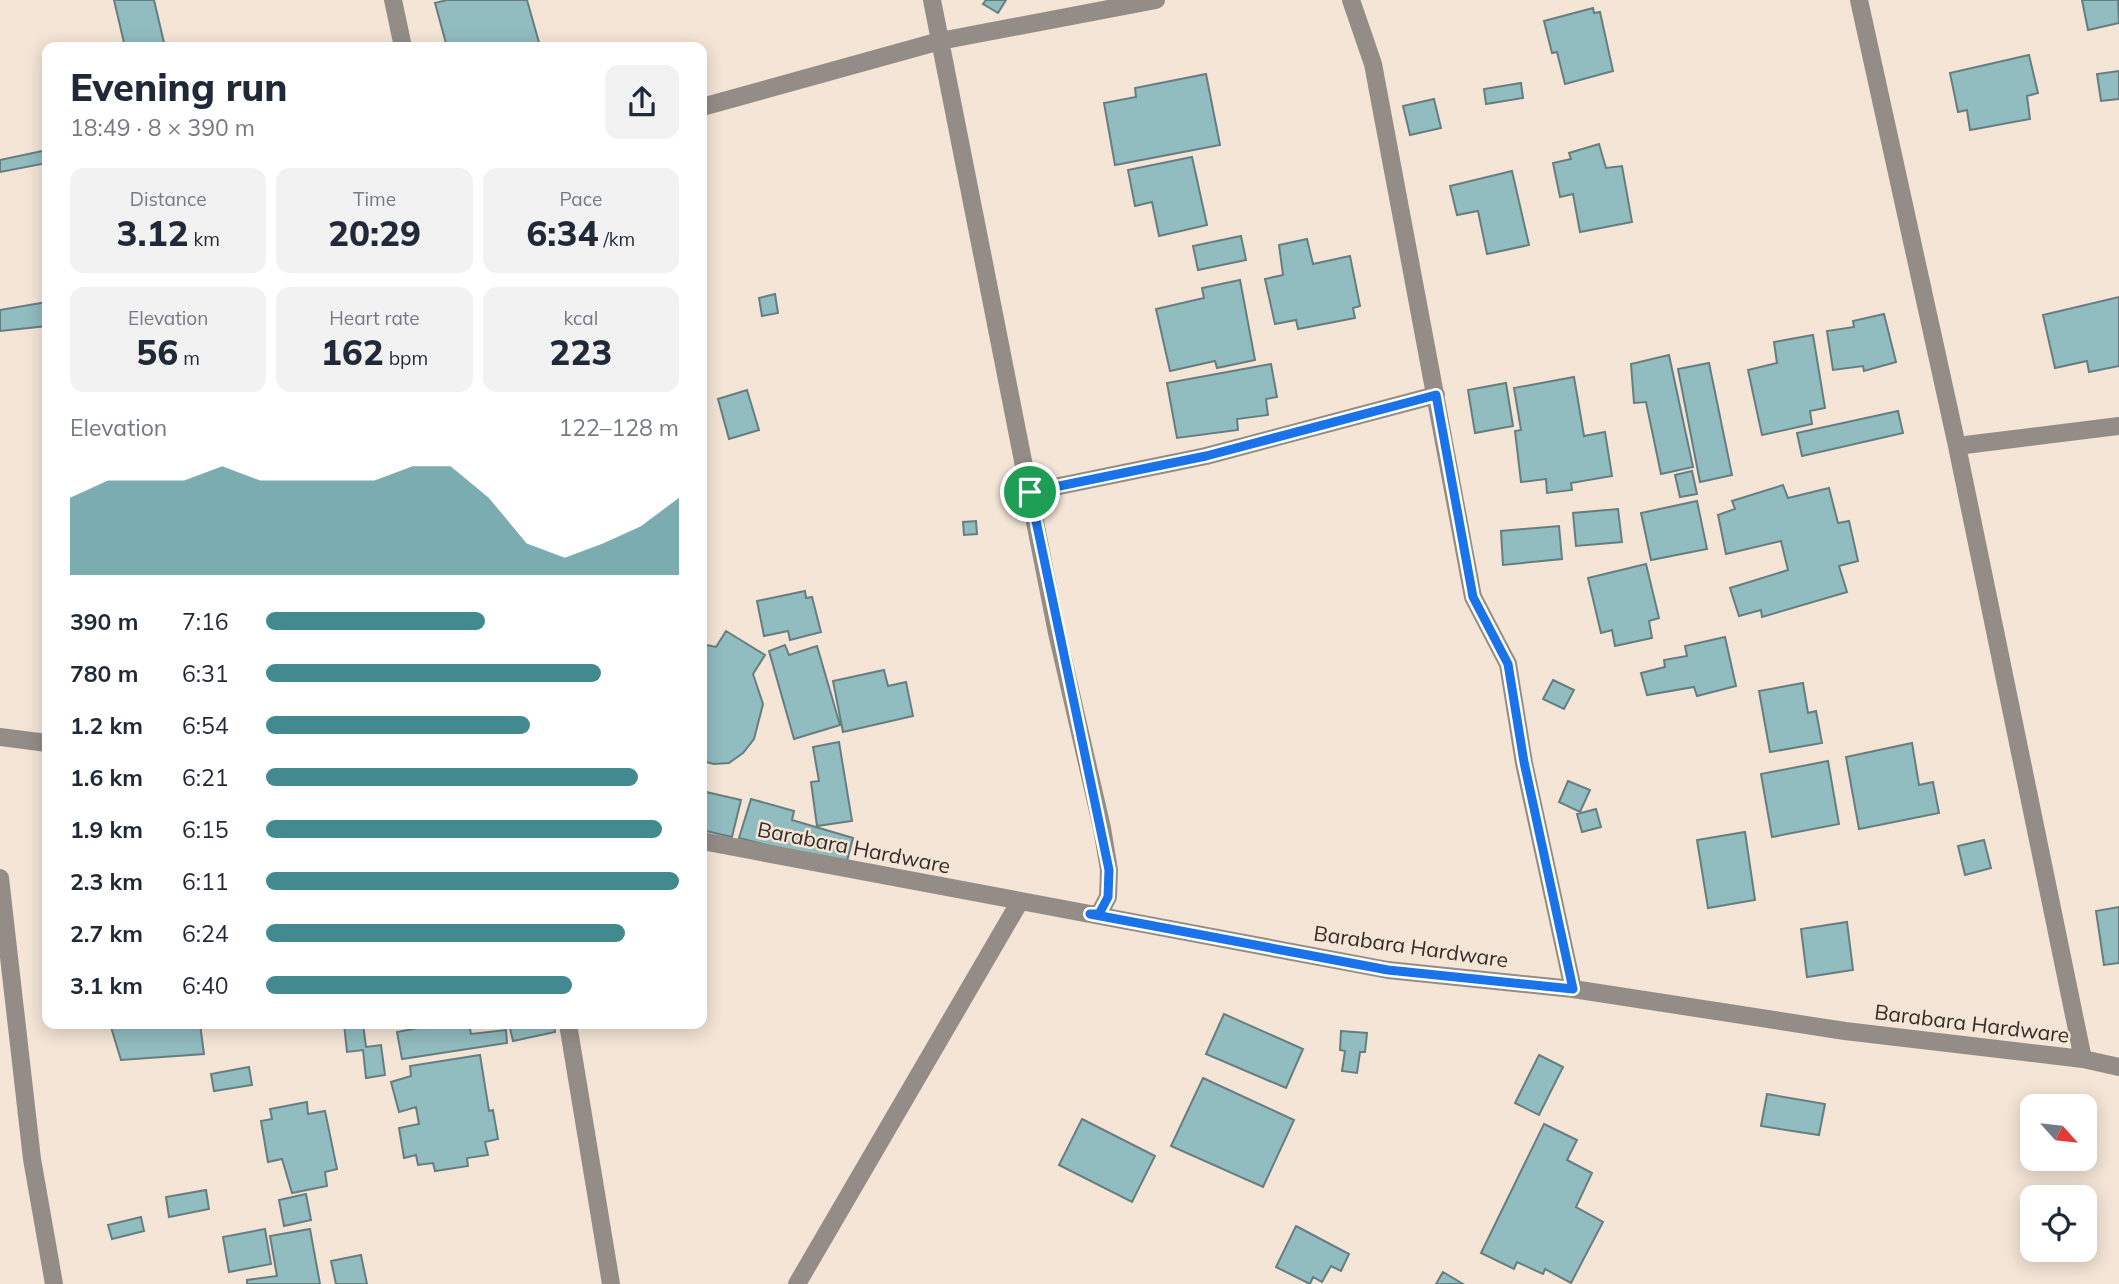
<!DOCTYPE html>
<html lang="en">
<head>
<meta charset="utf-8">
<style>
	:root { --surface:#fff; --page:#f2f2f3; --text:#1f2937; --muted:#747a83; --accent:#428990 }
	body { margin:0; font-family:Mulish,sans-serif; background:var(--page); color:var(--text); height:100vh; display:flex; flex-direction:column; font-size:26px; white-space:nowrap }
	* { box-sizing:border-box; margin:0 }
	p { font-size:23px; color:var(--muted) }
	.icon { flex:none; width:38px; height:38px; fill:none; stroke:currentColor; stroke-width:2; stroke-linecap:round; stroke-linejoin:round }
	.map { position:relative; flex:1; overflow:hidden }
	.side { position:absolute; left:42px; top:42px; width:665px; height:987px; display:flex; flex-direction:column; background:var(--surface); border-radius:14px; box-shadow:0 4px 18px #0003 }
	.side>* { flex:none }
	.needle { width:46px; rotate:117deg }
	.tools { position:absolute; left:2020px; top:1094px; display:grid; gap:14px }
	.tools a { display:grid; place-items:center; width:77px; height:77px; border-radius:14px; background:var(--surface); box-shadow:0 4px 18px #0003; font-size:35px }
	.pin { position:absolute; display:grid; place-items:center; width:60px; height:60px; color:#fff; margin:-30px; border:4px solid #fff; border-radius:50%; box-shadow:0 2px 7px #0007 }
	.round { display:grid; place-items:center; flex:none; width:74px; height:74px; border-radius:14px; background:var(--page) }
	.headline { display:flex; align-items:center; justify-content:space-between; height:119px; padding:0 28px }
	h1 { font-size:38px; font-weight:800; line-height:52px }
	.figures { display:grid; grid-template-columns:repeat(3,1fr); gap:10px; height:119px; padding:7px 28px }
	.figures div { display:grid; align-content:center; border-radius:14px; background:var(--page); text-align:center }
	.figures b { font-size:35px; font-weight:800 }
	.figures small { font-size:19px; font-weight:400 }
	.figures p { font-size:19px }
	.chart { height:196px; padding:14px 28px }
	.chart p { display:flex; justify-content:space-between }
	.chart svg { width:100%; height:126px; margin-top:7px; fill:var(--accent); opacity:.7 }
	ul { padding:0 28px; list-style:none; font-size:23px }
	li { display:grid; grid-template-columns:112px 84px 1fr; align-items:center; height:52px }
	li i { height:18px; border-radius:9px; background:var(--accent) }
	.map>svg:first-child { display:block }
</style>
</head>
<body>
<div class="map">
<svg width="2119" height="1284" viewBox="0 0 2119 1284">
	<rect width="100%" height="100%" fill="#f4e5d6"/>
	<!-- building -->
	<path fill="#91bcc0" stroke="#677e80" stroke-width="2" d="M 114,0 L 154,0 L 165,47 L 125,47 Z
		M 447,0 L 527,0 L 540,46 L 447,47 L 435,3 Z
		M 986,0 L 1006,0 L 998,13 L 983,4 Z
		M 2082,0 L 2118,0 L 2119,23 L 2088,30 Z
		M 1593,8 L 1594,13 L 1600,12 L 1613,71 L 1565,84 L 1557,52 L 1552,53 L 1544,21 Z
		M 2029,55 L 2038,93 L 2027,96 L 2030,119 L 1970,130 L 1967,110 L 1958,112 L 1950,73 Z
		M 2119,71 L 2119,99 L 2101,101 L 2097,74 Z
		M 1206,74 L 1220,145 L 1115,165 L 1104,103 L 1136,97 L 1135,88 Z
		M 1521,83 L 1523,98 L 1486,104 L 1484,89 Z
		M 1434,99 L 1441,128 L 1410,135 L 1403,106 Z
		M 1599,144 L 1606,168 L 1622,166 L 1632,222 L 1580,232 L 1573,194 L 1560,197 L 1553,163 L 1571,159 L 1569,153 Z
		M 47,150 L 47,163 L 0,172 L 0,160 Z
		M 1192,157 L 1207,225 L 1159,236 L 1152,202 L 1135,206 L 1128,170 Z
		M 1512,171 L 1529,245 L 1487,254 L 1478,211 L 1457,215 L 1450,186 Z
		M 1241,236 L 1246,260 L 1198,270 L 1193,246 Z
		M 1307,239 L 1313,264 L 1350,256 L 1360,306 L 1353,308 L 1355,318 L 1298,329 L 1296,320 L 1275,324 L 1265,279 L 1283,275 L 1279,245 Z
		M 1240,280 L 1255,360 L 1217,368 L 1215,361 L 1170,371 L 1156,309 L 1204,298 L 1202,288 Z
		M 775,294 L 778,313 L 762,316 L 759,298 Z
		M 2119,297 L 2119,366 L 2089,372 L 2087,361 L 2055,368 L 2043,315 Z
		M 47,302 L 47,326 L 0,331 L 0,310 Z
		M 1884,314 L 1896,362 L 1864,371 L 1863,366 L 1833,370 L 1827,331 L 1854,327 L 1853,321 Z
		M 1813,335 L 1825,408 L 1810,411 L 1812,424 L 1762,435 L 1748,370 L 1777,363 L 1774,342 Z
		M 1669,355 L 1693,467 L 1661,474 L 1646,402 L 1634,403 L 1631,364 Z
		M 1709,363 L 1732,475 L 1700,482 L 1678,369 Z
		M 1271,364 L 1277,397 L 1266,399 L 1268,415 L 1237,419 L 1238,430 L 1177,438 L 1167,383 Z
		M 1574,377 L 1584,436 L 1605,432 L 1612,476 L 1571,483 L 1572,490 L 1547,493 L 1546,479 L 1521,482 L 1515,431 L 1521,430 L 1514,388 Z
		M 1506,383 L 1513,426 L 1475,433 L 1468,390 Z
		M 747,390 L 759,430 L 729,439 L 718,399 Z
		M 1898,411 L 1903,433 L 1802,456 L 1797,433 Z
		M 1692,471 L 1697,494 L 1680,497 L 1675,475 Z
		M 1783,485 L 1788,498 L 1829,488 L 1838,523 L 1849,521 L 1858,561 L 1839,566 L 1847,592 L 1762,617 L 1761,610 L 1739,616 L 1730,588 L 1788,570 L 1781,541 L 1726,554 L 1718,515 L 1735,509 L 1732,501 Z
		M 1697,501 L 1707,549 L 1651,560 L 1641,513 Z
		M 1618,509 L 1622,542 L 1576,546 L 1573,513 Z
		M 976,521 L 977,534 L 964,535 L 963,522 Z
		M 1559,526 L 1562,559 L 1503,565 L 1501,531 Z
		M 1646,564 L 1659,618 L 1649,621 L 1652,638 L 1615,646 L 1612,630 L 1601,633 L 1588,578 Z
		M 805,591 L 806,598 L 812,597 L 821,632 L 790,640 L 788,631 L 764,636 L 757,601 Z
		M 726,631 L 765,655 L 753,674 L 763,704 L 754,739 L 743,753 L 729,763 L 714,764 L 702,761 L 702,644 L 716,647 Z
		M 1725,637 L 1736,686 L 1697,696 L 1694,687 L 1647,695 L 1641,673 L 1665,667 L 1664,660 L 1687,656 L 1685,646 Z
		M 785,645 L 789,655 L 817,646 L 840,725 L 794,739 L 769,651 Z
		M 884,670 L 888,686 L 906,682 L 913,716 L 843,732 L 833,681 Z
		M 1553,680 L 1574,690 L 1564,709 L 1543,699 Z
		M 1803,683 L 1808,713 L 1816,711 L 1822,743 L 1770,752 L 1759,691 Z
		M 839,742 L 852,821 L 817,826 L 811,782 L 819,781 L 813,747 Z
		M 1912,743 L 1919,785 L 1933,782 L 1939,813 L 1859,829 L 1846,757 Z
		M 1828,761 L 1839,824 L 1772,837 L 1761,774 Z
		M 1568,781 L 1590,790 L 1580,812 L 1559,802 Z
		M 702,791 L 741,800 L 732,837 L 702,830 Z
		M 751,799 L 794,811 L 792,820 L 853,838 L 846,865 L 739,838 Z
		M 1596,809 L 1601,827 L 1582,832 L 1577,814 Z
		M 1745,832 L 1755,900 L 1708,908 L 1697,840 Z
		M 1984,840 L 1991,868 L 1965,875 L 1958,846 Z
		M 2119,907 L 2119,963 L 2104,965 L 2096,911 Z
		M 1847,922 L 1853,970 L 1807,977 L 1801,929 Z
		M 1224,1014 L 1303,1049 L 1286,1088 L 1206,1054 Z
		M 110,1024 L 200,1024 L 204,1054 L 121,1060 Z
		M 344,1024 L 363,1024 L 366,1047 L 381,1045 L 385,1075 L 366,1078 L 363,1050 L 347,1052 Z
		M 439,1024 L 469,1024 L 471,1034 L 506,1030 L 507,1043 L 402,1059 L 397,1032 Z
		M 509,1024 L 554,1024 L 555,1032 L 513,1041 Z
		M 1341,1031 L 1367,1033 L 1365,1052 L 1360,1052 L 1357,1073 L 1342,1071 L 1345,1051 L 1340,1050 Z
		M 480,1055 L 489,1111 L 493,1110 L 498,1139 L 485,1142 L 488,1155 L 467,1158 L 468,1166 L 435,1171 L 433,1163 L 418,1165 L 416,1155 L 404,1158 L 399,1128 L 419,1124 L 416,1107 L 399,1112 L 391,1082 L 411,1076 L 410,1066 Z
		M 1539,1055 L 1563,1067 L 1539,1115 L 1515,1103 Z
		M 249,1067 L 252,1085 L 214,1091 L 211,1074 Z
		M 1203,1078 L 1294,1120 L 1263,1187 L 1171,1146 Z
		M 1767,1094 L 1825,1104 L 1819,1135 L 1761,1126 Z
		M 307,1102 L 308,1114 L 325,1111 L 337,1169 L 325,1172 L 327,1186 L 292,1193 L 282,1159 L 268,1162 L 261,1121 L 272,1119 L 270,1109 Z
		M 1082,1119 L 1155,1156 L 1132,1202 L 1059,1165 Z
		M 1544,1124 L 1577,1140 L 1567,1160 L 1592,1173 L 1576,1207 L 1603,1222 L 1571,1283 L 1545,1269 L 1543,1274 L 1517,1262 L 1514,1269 L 1481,1253 Z
		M 206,1190 L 209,1209 L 169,1217 L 166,1197 Z
		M 306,1194 L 311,1220 L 284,1226 L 279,1200 Z
		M 141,1217 L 144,1231 L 112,1239 L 108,1225 Z
		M 1296,1226 L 1349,1254 L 1341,1271 L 1331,1266 L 1322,1282 L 1313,1277 L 1310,1284 L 1276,1267 Z
		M 265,1229 L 271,1264 L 229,1272 L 223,1237 Z
		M 310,1229 L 320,1284 L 247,1284 L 247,1280 L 277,1276 L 270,1236 Z
		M 361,1255 L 367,1284 L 336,1284 L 331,1261 Z
		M 1443,1272 L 1463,1284 L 1436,1284 Z"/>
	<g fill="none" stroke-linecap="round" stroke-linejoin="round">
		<!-- minor -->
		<path stroke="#948d87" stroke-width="18" d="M 393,0 L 403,47
			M 932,0 L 1057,633 L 1102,828 L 1109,870 L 1108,897 L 1099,914 L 1090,914
			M 1351,0 L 1373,64 L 1473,597 L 1508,664 L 1524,763 L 1573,989
			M 1859,0 L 1957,446 L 2083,1059
			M 702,107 L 940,41 L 1156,0
			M 1957,446 L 2119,426
			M 1030,492 L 1206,456 L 1436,395
			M 0,737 L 47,743
			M 702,841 L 1388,970 L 1573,989 L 1845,1031 L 2083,1059 L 2119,1067
			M 0,878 L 32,1159 L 54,1284
			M 568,1024 L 611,1284
			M 797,1284 L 1019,903"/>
	</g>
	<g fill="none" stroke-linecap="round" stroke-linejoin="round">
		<defs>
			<path id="route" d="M 1436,395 L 1473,597 L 1508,664 L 1524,762 L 1573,989 L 1388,970 L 1090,914 L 1099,914 L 1108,897 L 1109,870 L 1030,492 L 1206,456 Z"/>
		</defs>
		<!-- route casing -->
		<use href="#route" stroke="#fff" stroke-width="14"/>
		<!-- route -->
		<use href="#route" stroke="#1a73e8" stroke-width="9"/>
	</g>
	<g text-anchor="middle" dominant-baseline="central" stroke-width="5" stroke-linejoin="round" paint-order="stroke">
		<!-- street labels -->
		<g font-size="21" fill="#332d28" stroke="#f4e5d6">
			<text transform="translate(854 847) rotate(11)">Barabara Hardware</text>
			<text transform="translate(1411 946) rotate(8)">Barabara Hardware</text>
			<text transform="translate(1972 1023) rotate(7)">Barabara Hardware</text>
		</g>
	</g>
</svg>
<div class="tools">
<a><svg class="needle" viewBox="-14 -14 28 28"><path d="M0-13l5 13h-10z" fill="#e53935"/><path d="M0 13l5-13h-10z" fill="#747a83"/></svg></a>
<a><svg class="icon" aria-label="locate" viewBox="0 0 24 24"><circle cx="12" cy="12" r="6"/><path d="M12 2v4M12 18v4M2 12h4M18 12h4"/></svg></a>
</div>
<div class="pin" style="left:1030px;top:492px;background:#1e9e55"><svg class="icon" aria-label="arrive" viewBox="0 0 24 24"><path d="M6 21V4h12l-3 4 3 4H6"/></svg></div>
<section class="side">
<div class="headline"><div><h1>Evening run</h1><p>18:49 · 8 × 390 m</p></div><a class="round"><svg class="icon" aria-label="share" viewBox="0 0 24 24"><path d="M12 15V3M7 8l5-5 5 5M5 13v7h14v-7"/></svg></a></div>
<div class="figures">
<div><p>Distance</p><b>3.12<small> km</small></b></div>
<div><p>Time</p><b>20:29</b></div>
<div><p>Pace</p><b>6:34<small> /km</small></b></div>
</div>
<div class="figures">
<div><p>Elevation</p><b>56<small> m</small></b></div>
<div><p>Heart rate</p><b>162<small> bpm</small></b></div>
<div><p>kcal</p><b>223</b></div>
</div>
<div class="chart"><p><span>Elevation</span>122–128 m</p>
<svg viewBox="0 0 160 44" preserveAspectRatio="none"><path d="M0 44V17L10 11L20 11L30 11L40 6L50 11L60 11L70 11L80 11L90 6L100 6L110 17L120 33L130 38L140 33L150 27L160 17V44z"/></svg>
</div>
<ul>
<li><b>390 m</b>7:16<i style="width:53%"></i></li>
<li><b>780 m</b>6:31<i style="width:81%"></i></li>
<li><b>1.2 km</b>6:54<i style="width:64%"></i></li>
<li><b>1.6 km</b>6:21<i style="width:90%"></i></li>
<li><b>1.9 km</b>6:15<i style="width:96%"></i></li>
<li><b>2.3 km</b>6:11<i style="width:100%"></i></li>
<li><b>2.7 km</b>6:24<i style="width:87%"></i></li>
<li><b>3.1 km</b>6:40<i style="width:74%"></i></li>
</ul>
</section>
</div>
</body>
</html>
